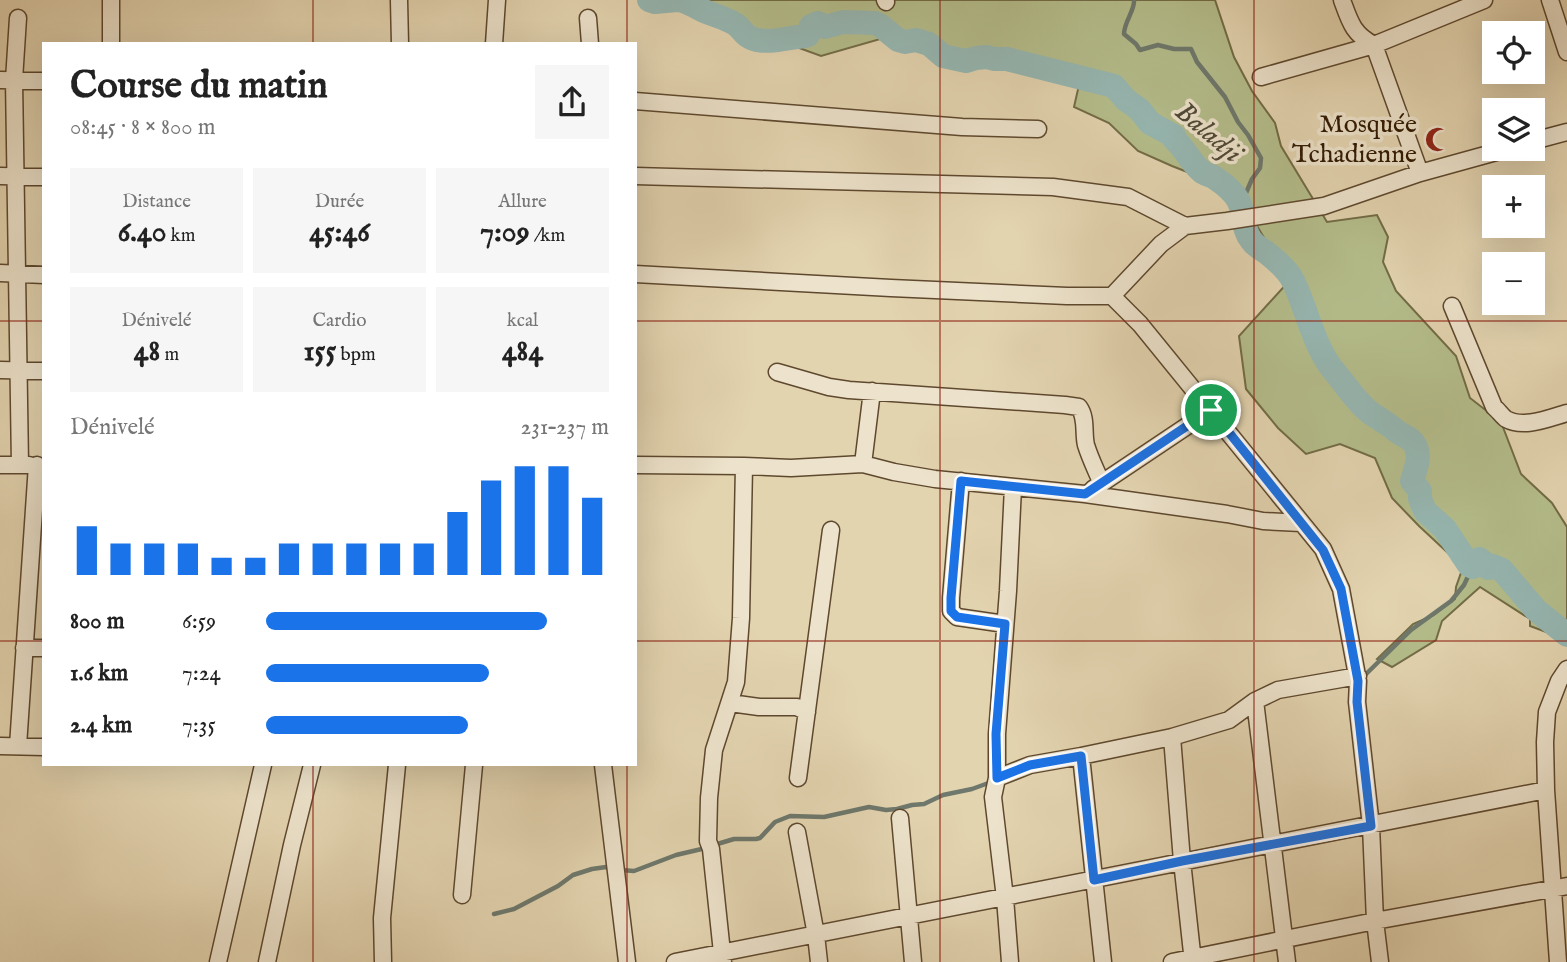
<!DOCTYPE html>
<html lang="fr">
<head>
<meta charset="utf-8">
<style>
	:root { --surface:#fff; --page:#f6f6f6; --text:#222; --muted:#767676; --accent:#1a73e8 }
	body { margin:0; font-family:"IM FELL English",serif; background:var(--page); color:var(--text); height:100vh; display:flex; flex-direction:column; font-size:26px; white-space:nowrap }
	* { box-sizing:border-box; margin:0 }
	p { font-size:23px; color:var(--muted) }
	.icon { flex:none; width:38px; height:38px; fill:none; stroke:currentColor; stroke-width:2; stroke-linecap:round; stroke-linejoin:round }
	.map { position:relative; flex:1; overflow:hidden }
	.details { position:absolute; left:42px; top:42px; width:595px; height:724px; display:flex; flex-direction:column; background:var(--surface); border-radius:0px; box-shadow:0 7px 28px #0002 }
	.details>* { flex:none }
	.tools { position:absolute; left:1482px; top:21px; display:grid; gap:14px }
	.tools a { display:grid; place-items:center; width:63px; height:63px; border-radius:0px; background:var(--surface); box-shadow:0 7px 28px #0002; font-size:35px }
	.pin { position:absolute; display:grid; place-items:center; width:60px; height:60px; color:#fff; margin:-30px; border:4px solid #fff; border-radius:50%; box-shadow:0 2px 7px #0007 }
	.round { display:grid; place-items:center; flex:none; width:74px; height:74px; border-radius:0px; background:var(--page) }
	.summary { display:flex; align-items:center; justify-content:space-between; height:119px; padding:0 28px }
	h1 { font-size:38px; font-weight:700; line-height:52px }
	.figures { display:grid; grid-template-columns:repeat(3,1fr); gap:10px; height:119px; padding:7px 28px }
	.figures div { display:grid; align-content:center; border-radius:0px; background:var(--page); text-align:center }
	.figures b { font-size:30px; font-weight:700 }
	.figures small { font-size:19px; font-weight:400 }
	.figures p { font-size:19px }
	.chart { height:196px; padding:14px 28px }
	.chart p { display:flex; justify-content:space-between }
	.chart svg { width:100%; height:126px; margin-top:7px; stroke:var(--accent); stroke-width:6 }
	ul { padding:0 28px; list-style:none; font-size:23px }
	li { display:grid; grid-template-columns:112px 84px 1fr; align-items:center; height:52px }
	li i { height:18px; border-radius:9px; background:var(--accent) }
	.map>svg:first-child { display:block }
</style>
</head>
<body>
<div class="map">
<svg width="1567" height="962" viewBox="0 0 1567 962">
	<rect width="100%" height="100%" fill="#e3d4b0"/>
	<filter id="stains"><feTurbulence type="fractalNoise" baseFrequency=".00286" numOctaves="4"/><feColorMatrix values="0 0 0 0 .2 0 0 0 0 .09 0 0 0 0 .02 0 0 0 .5 -.17"/></filter>
	<radialGradient id="worn" r=".72"><stop offset=".6" stop-color="#630" stop-opacity="0"/><stop offset="1" stop-color="#630" stop-opacity=".3"/></radialGradient>
	<!-- green -->
	<path fill="#b4bd8b" stroke="#726c46" stroke-width="2" d="M 646,0 L 1215,0 L 1234,57 L 1252,91 L 1275,123 L 1281,146 L 1327,222 L 1377,215 L 1388,237 L 1383,262 L 1396,291 L 1456,356 L 1470,398 L 1501,422 L 1521,474 L 1552,503 L 1567,527 L 1567,644 L 1557,636 L 1530,626 L 1530,619 L 1480,587 L 1442,621 L 1436,640 L 1392,667 L 1377,659 L 1413,624 L 1434,615 L 1455,599 L 1456,587 L 1463,567 L 1419,526 L 1392,498 L 1375,458 L 1340,444 L 1306,454 L 1278,428 L 1246,389 L 1239,336 L 1291,279 L 1285,265 L 1266,241 L 1241,199 L 1205,179 L 1172,166 L 1138,151 L 1109,123 L 1074,107 L 1079,85 L 1052,72 L 981,65 L 938,63 L 927,53 L 894,35 L 821,56 L 750,30 Z"/>
	<g fill="none" stroke-linecap="round" stroke-linejoin="round">
		<!-- stream -->
		<path stroke="#6e786c" stroke-width="4.5" d="M 1134,0 C 1135,10 1124,22 1124,34 L 1136,44 L 1140,50 L 1158,45 L 1174,49 L 1191,49 L 1197,62 L 1225,97 L 1238,122 L 1248,135 L 1261,158 L 1260,168 L 1252,179 L 1246,193 L 1239,202
			M 1364,676 L 1411,630 L 1451,601 L 1464,585 L 1470,572 L 1479,559
			M 714,845 L 734,839 L 756,839 L 760,838 L 775,822 L 790,816 L 824,817 L 869,807 L 886,810 L 897,809 L 912,805 L 924,804 L 943,795 L 972,789 L 994,781
			M 621,870 L 634,871 L 676,855 L 706,848
			M 494,914 L 514,909 L 558,886 L 573,875 L 592,869 L 606,867 L 612,869"/>
		<!-- river -->
		<path stroke="#96b7b2" stroke-width="24" d="M 649,0 L 655,2 L 677,0
			M 680,0 C 688,2 692,5 700,9 C 711,15 724,17 735,24 C 742,28 743,35 751,38 C 767,45 789,37 806,36 L 808,35 L 811,26 L 818,23 L 825,27 L 843,22 L 875,23 L 881,26 L 898,40 L 905,42 L 916,40 L 929,44 L 943,56 L 966,61 L 976,58 L 987,57 L 994,59 L 1007,59 L 1114,86 L 1126,100 L 1139,109 L 1150,123 L 1174,136 L 1174,139 C 1185,148 1190,162 1201,171 C 1205,175 1211,175 1215,178 C 1224,184 1233,191 1238,200 C 1245,212 1242,229 1251,240 C 1256,247 1262,249 1267,253 C 1278,262 1290,272 1295,285 C 1307,311 1315,349 1334,371 C 1345,384 1355,400 1368,411 C 1377,418 1386,422 1394,429 C 1400,435 1411,437 1415,445 C 1421,456 1416,468 1412,481 L 1420,491 L 1420,499 L 1425,511 L 1445,529 L 1469,565 L 1473,567 L 1479,559 L 1490,567 L 1488,568 L 1493,566 L 1502,570 L 1536,610 L 1567,635"/>
		<defs>
			<path id="minor" d="M 399,0 L 400,44
				M 885,0 L 886,2
				M 1342,0 C 1350,22 1353,34 1374,45 L 1420,173
				M 1550,0 L 1567,52
				M 18,18 L 14,80 L 20,465
				M 588,18 L 590,44
				M 111,44 L 111,0
				M 494,44 L 497,0
				M 1261,77 L 1374,45 L 1484,0
				M 0,80 L 44,81
				M 635,101 L 962,127 L 1038,129
				M 1533,141 L 1567,132
				M 0,176 L 44,177
				M 635,176 L 1053,187 L 1128,197 L 1185,226 L 1227,221 L 1324,206 L 1420,173 L 1507,149
				M 0,273 L 44,275
				M 635,274 L 891,288 L 1067,296 L 1112,296 L 1140,324 L 1323,549 L 1341,589 L 1358,681 L 1357,702 L 1371,826 L 1375,921 L 1380,962
				M 1112,296 L 1161,244 L 1185,226
				M 1452,306 L 1494,407 C 1498,410 1502,416 1506,419 C 1524,429 1549,418 1567,413
				M 0,370 L 44,371
				M 777,372 L 829,387 L 849,390 L 1065,405 L 1079,407 C 1087,418 1083,433 1086,445 C 1090,458 1096,470 1101,482
				M 863,464 L 872,391
				M 0,465 L 29,465
				M 635,465 L 744,466 L 791,468 L 863,464 L 894,472 L 935,479 L 1085,494 L 1227,514 L 1263,521 L 1301,523
				M 961,481 L 951,598 L 951,611 L 957,617 L 1005,624
				M 1093,489 L 1211,410
				M 24,648 L 44,648
				M 1255,701 L 1287,962
				M 730,703 L 759,707 L 797,707 L 807,712
				M 1172,737 L 1182,861 L 1193,962
				M 0,746 L 44,747
				M 18,746 L 37,465
				M 1081,756 L 1103,962
				M 603,765 L 627,962
				M 798,778 L 831,530
				M 997,778 L 1030,765 L 1081,756 L 1172,737 L 1229,720 L 1255,701 L 1278,690 L 1358,676
				M 900,818 L 913,962
				M 797,832 L 816,935 L 819,962
				M 462,895 L 474,765
				M 218,962 L 263,765
				M 267,962 L 292,845 L 312,765
				M 383,962 L 382,918 L 397,765
				M 675,962 L 1546,790
				M 723,962 L 711,849 L 708,841 L 709,798 L 714,750 L 736,682 L 741,618 L 744,466
				M 1010,962 L 1005,898 L 993,797 L 997,778 L 997,734 L 1008,591 L 1013,487
				M 1172,962 L 1375,921 L 1567,886
				M 1558,962 L 1546,790 L 1545,742 L 1547,712 L 1559,681 L 1567,669"/>
		</defs>
		<!-- minor casing -->
		<use href="#minor" stroke="#5e482e" stroke-width="19"/>
		<!-- minor -->
		<use href="#minor" stroke="#ede3cc" stroke-width="16"/>
	</g>
	<g fill="none" stroke-linecap="round" stroke-linejoin="round">
		<defs>
			<path id="route" d="M 1211,410 L 1323,550 L 1341,589 L 1358,681 L 1357,702 L 1371,826 L 1182,861 L 1094,880 L 1081,756 L 1030,765 L 997,778 L 996,734 L 1005,624 L 957,617 L 951,611 L 951,598 L 961,481 L 1085,494 Z"/>
		</defs>
		<!-- route casing -->
		<use href="#route" stroke="#fff" stroke-width="14"/>
		<!-- route -->
		<use href="#route" stroke="#1a73e8" stroke-width="9"/>
	</g>
	<!-- grid -->
	<path fill="none" stroke="#8f2418" stroke-width="2" stroke-opacity="0.55" d="M 313,0 L 313,44M 627,0 L 627,44M 940,0 L 940,962M 1254,0 L 1254,962M 0,321 L 44,321M 635,321 L 1567,321M 0,641 L 44,641M 635,641 L 1567,641M 313,765 L 313,962M 627,765 L 627,962"/>
	<!-- icons -->
	<defs>
		<symbol id="mosque-bare" viewBox="-9 -9 18 18"><path d="M3.5-4.9A6 6 0 1 0 3.5 4.9A5 5 0 1 1 3.5-4.9Z" fill="#8f2418" stroke="#ede3cc" stroke-width="2.5" paint-order="stroke"/></symbol>
	</defs>
	<g fill-rule="evenodd">
		<use href="#mosque-bare" x="1420" y="122" width="35" height="35"/>
	</g>
	<g text-anchor="middle" dominant-baseline="central" stroke-width="7" stroke-linejoin="round" paint-order="stroke">
		<!-- poi labels -->
		<g font-size="26" fill="#311a02" stroke="#ede3cc" text-anchor="end">
			<text x="1417" y="124">Mosquée<tspan x="1417" dy="30">Tchadienne</tspan></text>
		</g>
		<!-- water labels -->
		<g font-size="28" font-style="italic" fill="#4f4937" stroke="#ede3cc">
			<text transform="translate(1208 133) rotate(40)">Baladji</text>
		</g>
	</g>
	<rect width="100%" height="100%" filter="url(#stains)"/>
	<rect width="100%" height="100%" fill="url(#worn)"/>
</svg>
<div class="tools">
<a><svg class="icon" aria-label="locate" viewBox="0 0 24 24"><circle cx="12" cy="12" r="6"/><path d="M12 2v4M12 18v4M2 12h4M18 12h4"/></svg></a>
<a><svg class="icon" aria-label="layers" viewBox="0 0 24 24"><path d="M12 4l9 5-9 5-9-5zM3 14l9 5 9-5"/></svg></a>
<a>+</a>
<a>−</a>
</div>
<div class="pin" style="left:1211px;top:410px;background:#1e9e55"><svg class="icon" aria-label="arrive" viewBox="0 0 24 24"><path d="M6 21V4h12l-3 4 3 4H6"/></svg></div>
<section class="details">
<div class="summary"><div><h1>Course du matin</h1><p>08:45 · 8 × 800 m</p></div><a class="round"><svg class="icon" aria-label="share" viewBox="0 0 24 24"><path d="M12 15V3M7 8l5-5 5 5M5 13v7h14v-7"/></svg></a></div>
<div class="figures">
<div><p>Distance</p><b>6.40<small> km</small></b></div>
<div><p>Durée</p><b>45:46</b></div>
<div><p>Allure</p><b>7:09<small> /km</small></b></div>
</div>
<div class="figures">
<div><p>Dénivelé</p><b>48<small> m</small></b></div>
<div><p>Cardio</p><b>155<small> bpm</small></b></div>
<div><p>kcal</p><b>484</b></div>
</div>
<div class="chart"><p><span>Dénivelé</span>231–237 m</p>
<svg viewBox="0 0 160 44" preserveAspectRatio="none"><path d="M5 44V27M15 44V33M25 44V33M35 44V33M45 44V38M55 44V38M65 44V33M75 44V33M85 44V33M95 44V33M105 44V33M115 44V22M125 44V11M135 44V6M145 44V6M155 44V17"/></svg>
</div>
<ul>
<li><b>800 m</b>6:59<i style="width:82%"></i></li>
<li><b>1.6 km</b>7:24<i style="width:65%"></i></li>
<li><b>2.4 km</b>7:35<i style="width:59%"></i></li>
</ul>
</section>
</div>
</body>
</html>
